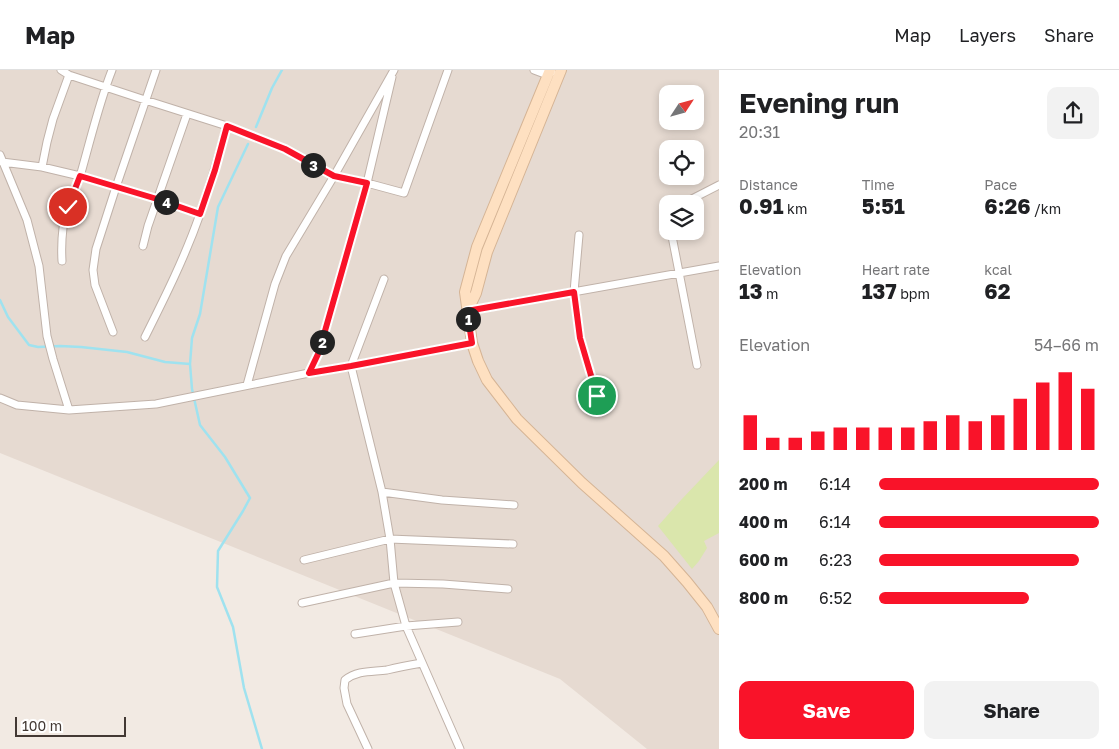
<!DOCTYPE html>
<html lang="en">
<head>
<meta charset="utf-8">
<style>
	:root { --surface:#fff; --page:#f2f2f2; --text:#202124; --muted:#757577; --line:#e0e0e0; --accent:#f91329 }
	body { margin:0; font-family:"Golos Text",sans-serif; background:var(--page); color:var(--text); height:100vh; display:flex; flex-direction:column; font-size:19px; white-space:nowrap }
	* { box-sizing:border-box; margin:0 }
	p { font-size:16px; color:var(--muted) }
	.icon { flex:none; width:28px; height:28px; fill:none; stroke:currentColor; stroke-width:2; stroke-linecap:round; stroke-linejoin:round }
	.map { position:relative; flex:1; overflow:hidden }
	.panel { display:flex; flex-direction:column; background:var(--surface); width:400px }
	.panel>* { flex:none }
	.needle { width:32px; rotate:54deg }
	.fabs { position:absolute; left:659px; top:15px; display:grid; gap:10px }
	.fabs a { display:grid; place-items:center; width:45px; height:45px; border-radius:10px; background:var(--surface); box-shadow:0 2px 8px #0003; font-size:25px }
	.scale { position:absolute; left:15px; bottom:12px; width:111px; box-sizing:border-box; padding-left:5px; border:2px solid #433934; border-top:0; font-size:14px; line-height:18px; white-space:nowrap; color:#433934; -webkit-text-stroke:4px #fff; paint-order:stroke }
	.pin { position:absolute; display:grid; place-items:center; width:42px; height:42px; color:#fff; margin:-21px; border:2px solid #fff; border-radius:50%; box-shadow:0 1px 5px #0007 }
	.km { position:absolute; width:25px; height:25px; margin:-12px; border-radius:50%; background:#222; color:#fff; font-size:14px; line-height:25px; text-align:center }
	.round { display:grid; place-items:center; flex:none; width:52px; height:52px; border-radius:10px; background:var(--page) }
	.overview { display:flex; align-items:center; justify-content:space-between; height:85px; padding:0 20px }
	h1 { font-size:28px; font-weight:700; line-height:38px }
	.metrics { display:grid; grid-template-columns:repeat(3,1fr); gap:8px; height:85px; padding:5px 20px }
	.metrics div { display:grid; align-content:center }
	.metrics b { font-size:21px; font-weight:700 }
	.metrics small { font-size:14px; font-weight:400 }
	.metrics p { font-size:14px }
	.chart { height:140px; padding:10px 20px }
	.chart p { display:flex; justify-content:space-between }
	.chart svg { width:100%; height:90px; margin-top:5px; stroke:var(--accent); stroke-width:6 }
	.action { display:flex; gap:10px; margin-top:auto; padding:10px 20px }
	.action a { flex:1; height:58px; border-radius:10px; background:var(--accent); color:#fff; font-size:20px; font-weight:700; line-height:58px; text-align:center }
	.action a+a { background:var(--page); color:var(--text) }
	ul { padding:0 20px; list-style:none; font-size:16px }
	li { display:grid; grid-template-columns:80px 60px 1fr; align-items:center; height:38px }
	li i { height:12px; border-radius:6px; background:var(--accent) }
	header { display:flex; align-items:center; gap:30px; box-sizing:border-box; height:70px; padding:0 25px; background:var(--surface); border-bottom:1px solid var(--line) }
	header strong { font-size:24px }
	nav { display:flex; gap:28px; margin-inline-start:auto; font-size:18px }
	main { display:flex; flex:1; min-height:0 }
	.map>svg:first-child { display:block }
</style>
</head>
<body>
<header>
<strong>Map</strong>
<nav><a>Map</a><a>Layers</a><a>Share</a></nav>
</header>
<main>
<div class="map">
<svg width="719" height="679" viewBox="0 0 719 679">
	<rect width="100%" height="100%" fill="#f2eae3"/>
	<!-- residential -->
	<path fill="#e6dad1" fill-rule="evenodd" d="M 0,0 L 719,0 L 719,679 L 647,679 L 560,609 L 0,383 ZM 668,24 L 695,24 L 695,51 L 668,51 ZM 668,79 L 695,79 L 695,106 L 668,106 ZM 668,134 L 695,134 L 695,161 L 668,161 Z"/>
	<!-- green -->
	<path fill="#dae6ac" d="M 719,390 L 719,463 L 704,471 L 707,478 L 699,491 L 692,499 L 658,456 L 681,430 Z"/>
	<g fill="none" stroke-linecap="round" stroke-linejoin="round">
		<!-- stream -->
		<path stroke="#9fe2ef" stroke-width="2.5" d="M 256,57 L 272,18 L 282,0
			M 248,74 L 218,137 L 200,244 L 192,268 L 190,294 L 192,319 L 200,355 L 225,387 L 250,428 L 243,441 L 218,481 L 217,517 L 233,557 L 244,618 L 262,679
			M 0,230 L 8,247 L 29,275 L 38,277 L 60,276 L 81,277 L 127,282 L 165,292 L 190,294"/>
		<defs>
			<path id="street" d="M 61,0 L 69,5 L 145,30 L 227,56 L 285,79 L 334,106 L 367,113 L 404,123 L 448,0
				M 534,0 L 542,3 L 552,2
				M 0,85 L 27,150 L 39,196 L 47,266 L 53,289 L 69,340
				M 2,92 L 42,97 L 80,106 L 157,129 L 200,144
				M 42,97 L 47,72 L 53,49 L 69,5
				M 682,134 L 719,115
				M 668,141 L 668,142
				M 671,161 L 697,295
				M 579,165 L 574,222 L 580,268 L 597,326
				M 143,176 L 148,156 L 187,44
				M 62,191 C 61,173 62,156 67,138 C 71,126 78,115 81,103 C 91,68 99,33 112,0
				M 384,209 L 351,296 L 382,422 L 390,469 L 394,513 L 406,556 L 460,679
				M 467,241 L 719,196
				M 113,262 L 95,215 L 93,200 L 96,179 L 116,117 L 156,0
				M 145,267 C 165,227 185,187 200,144 C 210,115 219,85 227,56
				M 309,303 L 319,282 L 367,113 L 392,7
				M 247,315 L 275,214 L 286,186 L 334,106 L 394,0
				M 0,328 L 17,335 L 69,340 L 156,334 L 309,303 L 351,296 L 472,273
				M 382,422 L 442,430 L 514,435
				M 304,490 L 390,469 L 513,474
				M 302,533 L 394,513 L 443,514 L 508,519
				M 355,564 L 406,556 L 458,552
				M 368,679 L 347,634 L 344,618 L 345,610 C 358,600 372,602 387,600 C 399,597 410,595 422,593"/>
			<path id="secondary" d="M 550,0 L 477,177 L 465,222 L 472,273 L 478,291 L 487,310 L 517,349 L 582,413 L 664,486 L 687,512 L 707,537 L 719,559
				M 468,240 L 476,223 L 487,182 L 561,0"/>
		</defs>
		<!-- street casing -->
		<use href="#street" stroke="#c0b2a9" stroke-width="9"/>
		<!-- secondary casing -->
		<use href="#secondary" stroke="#d5b495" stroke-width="12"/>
		<!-- street -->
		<use href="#street" stroke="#fff" stroke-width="7"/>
		<!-- secondary -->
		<use href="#secondary" stroke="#fee0c1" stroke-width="10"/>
	</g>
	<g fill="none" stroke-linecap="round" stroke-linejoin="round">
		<defs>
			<path id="route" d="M 68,137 L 80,106 L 157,129 L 200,144 L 215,100 L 227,56 L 285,79 L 334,106 L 367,113 L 319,282 L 309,303 L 351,296 L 472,273 L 467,241 L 574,222 L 580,268 L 597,326"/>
		</defs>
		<!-- route casing -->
		<use href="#route" stroke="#fff" stroke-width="10"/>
		<!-- route -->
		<use href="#route" stroke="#f91329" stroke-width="6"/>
	</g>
</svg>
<div class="fabs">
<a><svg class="needle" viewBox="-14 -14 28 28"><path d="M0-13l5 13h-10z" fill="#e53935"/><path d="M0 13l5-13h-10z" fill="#757577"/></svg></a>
<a><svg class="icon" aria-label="locate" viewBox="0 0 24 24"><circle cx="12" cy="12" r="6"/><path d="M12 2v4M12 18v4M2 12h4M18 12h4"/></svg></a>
<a><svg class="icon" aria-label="layers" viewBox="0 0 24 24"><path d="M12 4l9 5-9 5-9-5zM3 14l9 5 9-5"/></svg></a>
</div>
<div class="scale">100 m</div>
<div class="pin" style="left:597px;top:326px;background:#1e9e55"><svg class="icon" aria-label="arrive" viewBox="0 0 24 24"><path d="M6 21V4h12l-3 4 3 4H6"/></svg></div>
<div class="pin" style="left:68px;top:137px;background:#d93025"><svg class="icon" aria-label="check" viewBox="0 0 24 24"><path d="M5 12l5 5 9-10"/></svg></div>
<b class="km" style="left:468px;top:249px">1</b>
<b class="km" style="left:322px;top:272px">2</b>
<b class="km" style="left:313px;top:95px">3</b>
<b class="km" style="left:166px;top:132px">4</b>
</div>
<section class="panel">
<div class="overview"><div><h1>Evening run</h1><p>20:31</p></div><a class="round"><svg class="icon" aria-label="share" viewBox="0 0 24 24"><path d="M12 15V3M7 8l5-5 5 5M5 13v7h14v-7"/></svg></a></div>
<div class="metrics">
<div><p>Distance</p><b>0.91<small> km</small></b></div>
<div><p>Time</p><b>5:51</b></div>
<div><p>Pace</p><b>6:26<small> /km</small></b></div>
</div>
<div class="metrics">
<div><p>Elevation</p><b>13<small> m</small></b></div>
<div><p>Heart rate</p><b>137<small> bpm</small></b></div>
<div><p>kcal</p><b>62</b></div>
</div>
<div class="chart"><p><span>Elevation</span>54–66 m</p>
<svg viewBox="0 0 160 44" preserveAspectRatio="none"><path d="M5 44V27M15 44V38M25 44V38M35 44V35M45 44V33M55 44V33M65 44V33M75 44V33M85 44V30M95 44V27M105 44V30M115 44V27M125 44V19M135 44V11M145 44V6M155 44V14"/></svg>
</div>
<ul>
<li><b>200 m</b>6:14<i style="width:100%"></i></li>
<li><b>400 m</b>6:14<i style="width:100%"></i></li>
<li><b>600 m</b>6:23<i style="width:91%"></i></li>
<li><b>800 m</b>6:52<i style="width:68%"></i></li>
</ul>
<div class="action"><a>Save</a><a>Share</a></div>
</section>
</main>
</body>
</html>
